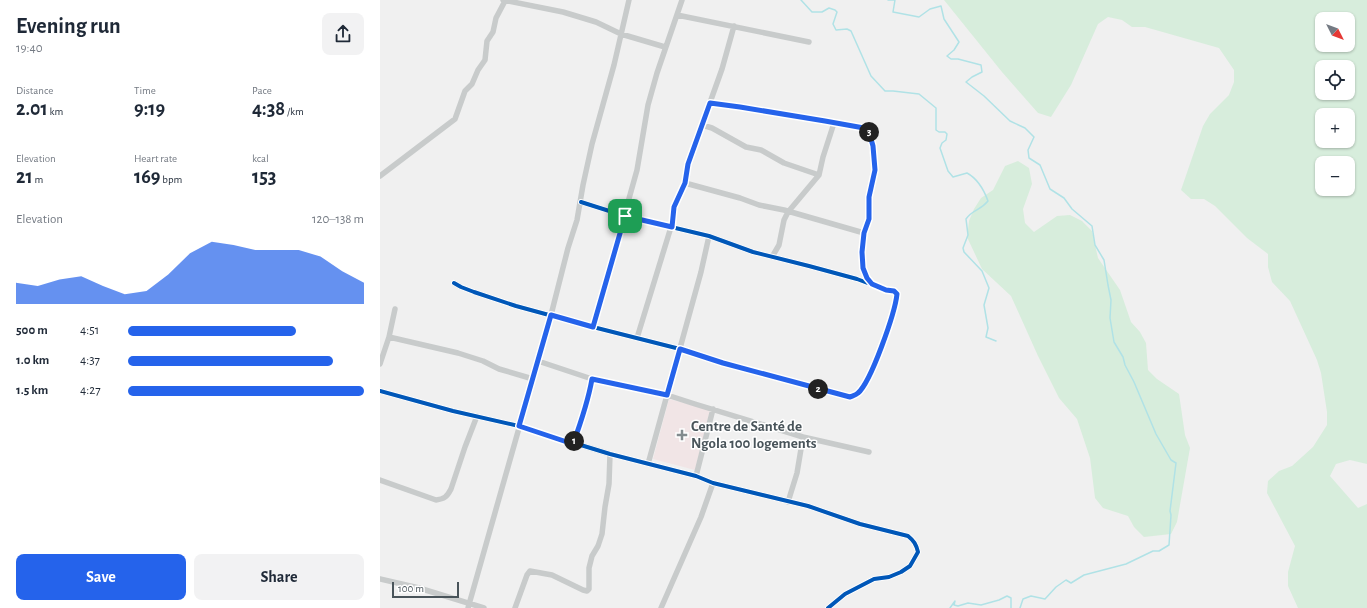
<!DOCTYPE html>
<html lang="en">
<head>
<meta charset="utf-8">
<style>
	:root { --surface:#fff; --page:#f2f2f3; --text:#1f2937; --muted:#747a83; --accent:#2563eb }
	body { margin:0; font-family:"Alegreya Sans",sans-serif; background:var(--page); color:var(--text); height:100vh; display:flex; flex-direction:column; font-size:15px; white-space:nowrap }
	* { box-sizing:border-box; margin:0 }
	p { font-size:13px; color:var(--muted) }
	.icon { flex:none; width:22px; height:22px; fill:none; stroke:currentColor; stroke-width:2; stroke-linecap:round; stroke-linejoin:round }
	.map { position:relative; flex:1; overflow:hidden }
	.drawer { display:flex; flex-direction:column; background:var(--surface); width:380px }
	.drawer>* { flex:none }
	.needle { width:26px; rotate:132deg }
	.controls { position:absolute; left:935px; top:12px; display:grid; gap:8px }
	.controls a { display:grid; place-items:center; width:40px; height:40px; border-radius:8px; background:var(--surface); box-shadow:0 1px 3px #0004; font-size:20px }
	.scale { position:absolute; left:12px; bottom:10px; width:67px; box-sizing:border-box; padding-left:4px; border:2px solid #49545a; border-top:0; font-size:11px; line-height:14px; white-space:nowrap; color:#49545a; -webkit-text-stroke:3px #fff; paint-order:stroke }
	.pin { position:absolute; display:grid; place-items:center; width:34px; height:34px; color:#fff; margin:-17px; border-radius:8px; box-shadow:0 2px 6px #0006 }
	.km { position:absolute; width:20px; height:20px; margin:-10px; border-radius:50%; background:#222; color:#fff; font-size:11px; line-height:20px; text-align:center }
	.round { display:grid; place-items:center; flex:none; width:42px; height:42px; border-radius:8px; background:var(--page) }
	.headline { display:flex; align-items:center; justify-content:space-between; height:68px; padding:0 16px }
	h1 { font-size:22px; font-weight:600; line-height:30px }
	.metrics { display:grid; grid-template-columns:repeat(3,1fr); gap:6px; height:68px; padding:4px 16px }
	.metrics div { display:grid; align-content:center }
	.metrics b { font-size:20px; font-weight:600 }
	.metrics small { font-size:11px; font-weight:400 }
	.metrics p { font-size:11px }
	.chart { height:112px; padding:8px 16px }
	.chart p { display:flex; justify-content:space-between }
	.chart svg { width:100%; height:72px; margin-top:4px; fill:var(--accent); opacity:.7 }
	.primary-button { display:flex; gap:8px; margin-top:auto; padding:8px 16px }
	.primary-button a { flex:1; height:46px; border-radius:8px; background:var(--accent); color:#fff; font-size:16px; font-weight:600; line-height:46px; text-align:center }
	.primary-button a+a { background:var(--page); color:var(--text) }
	ul { padding:0 16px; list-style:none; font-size:13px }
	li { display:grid; grid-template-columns:64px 48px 1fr; align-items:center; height:30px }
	li i { height:10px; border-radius:5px; background:var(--accent) }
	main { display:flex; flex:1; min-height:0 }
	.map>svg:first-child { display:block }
</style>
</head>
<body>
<main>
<section class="drawer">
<div class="headline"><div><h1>Evening run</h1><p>19:40</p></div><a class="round"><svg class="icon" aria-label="share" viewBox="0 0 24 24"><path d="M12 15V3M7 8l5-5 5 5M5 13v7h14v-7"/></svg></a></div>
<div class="metrics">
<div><p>Distance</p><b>2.01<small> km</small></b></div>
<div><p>Time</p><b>9:19</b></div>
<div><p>Pace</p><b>4:38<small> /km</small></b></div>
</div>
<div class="metrics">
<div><p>Elevation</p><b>21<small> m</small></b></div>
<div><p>Heart rate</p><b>169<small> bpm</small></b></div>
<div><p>kcal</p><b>153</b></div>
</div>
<div class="chart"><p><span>Elevation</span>120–138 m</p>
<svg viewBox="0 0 160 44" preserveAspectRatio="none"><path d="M0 44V31L10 33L20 29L30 27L40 33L50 38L60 36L70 26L80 13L90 6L100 8L110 11L120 11L130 11L140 15L150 24L160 31V44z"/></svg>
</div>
<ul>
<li><b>500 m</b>4:51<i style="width:71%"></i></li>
<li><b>1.0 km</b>4:37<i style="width:87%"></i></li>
<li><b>1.5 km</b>4:27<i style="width:100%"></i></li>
</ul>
<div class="primary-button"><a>Save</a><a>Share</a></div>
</section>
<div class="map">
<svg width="987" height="608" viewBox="0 0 987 608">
	<rect width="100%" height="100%" fill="#f0f0f0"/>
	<!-- medical -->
	<path fill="#f1e5e6" d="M 289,399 L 330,410 L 315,470 L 273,459 Z"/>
	<!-- green -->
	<path fill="#d7eddc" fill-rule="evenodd" d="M 564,0 L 987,0 L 987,464 L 970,460 L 956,464 L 950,476 L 978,508 L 987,504 L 987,608 L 918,608 L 908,586 L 908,572 L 915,546 L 887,493 L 888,481 L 899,471 L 912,466 L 933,447 L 947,425 L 947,412 L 941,373 L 937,360 L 910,301 L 892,282 L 888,267 L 888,254 L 867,238 L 835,206 L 824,199 L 811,199 L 801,190 L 823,126 L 830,114 L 849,95 L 854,82 L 854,70 L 839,48 L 765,27 L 752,27 L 742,20 L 728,17 L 718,24 L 691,85 L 671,117 L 658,113 L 622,72 ZM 942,19 L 968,19 L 968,45 L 942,45 ZM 942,67 L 968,67 L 968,93 L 942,93 ZM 942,115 L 968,115 L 968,141 L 942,141 ZM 942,163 L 968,163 L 968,189 L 942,189 Z
		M 638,161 L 649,168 L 652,184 L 643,209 L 645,223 L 654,232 L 677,216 L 690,215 L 702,221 L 712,231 L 718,258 L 740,290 L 751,322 L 760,332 L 766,343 L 768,370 L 777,379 L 799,394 L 805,435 L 810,448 L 797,522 L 791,534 L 764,537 L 754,527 L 748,516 L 723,508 L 715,498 L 710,458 L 697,419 L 679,398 L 658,356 L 631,296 L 602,269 L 587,237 L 589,221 L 594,209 L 601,198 L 613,190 L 625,166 Z"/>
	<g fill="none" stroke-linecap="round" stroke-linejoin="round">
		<!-- stream -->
		<path stroke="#b0e2e6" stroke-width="1.5" d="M 421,0 L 432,12 L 442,12 L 449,8 L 455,10 L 457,12 L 453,24 L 456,30 L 467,29 L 471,31 L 491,76 L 505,91 L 513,91 L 539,94 L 556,108 L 556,130 L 559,132 L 565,132 L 567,134 L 566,140 L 562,143 L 560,148 L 568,171 L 573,177 L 587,173 C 598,179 604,190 608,201 C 600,211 593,209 586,219 L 588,235 L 583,248 L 584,252 L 602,271 L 609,288 L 604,305 L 608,328 L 606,337 L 616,341
			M 508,0 L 515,0
			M 515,0 L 513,12 L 539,17 L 550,9 L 561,6 L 564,19 L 579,42 L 574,50 L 567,56 L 571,59 L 578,59 L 601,65 L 602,72 L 592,77 L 586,82 L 604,96 L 630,121 L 645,128 L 654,137 L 648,150 L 649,158 L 660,165 L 670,189 L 684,198 L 692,209 L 712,226 L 715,245 L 724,260 L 728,285 L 731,300 L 730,318 L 734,342 L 743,357 L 745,365 L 754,382 L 776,434 L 791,460 L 796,463 L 790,511 L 791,515 L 789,545 L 779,551 L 773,551 L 746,564 L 704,575 L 691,583 L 686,580 L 676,587 L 665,599 L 651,596 L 643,599 L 640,608
			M 570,608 L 575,601 L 574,605 L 578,606 L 588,603 L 601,605 L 619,600 L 627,596 L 631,598 L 631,608"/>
		<!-- minor -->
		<path stroke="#c8cbcb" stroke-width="5.5" d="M 123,0 L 183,12 L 216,22 L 241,34 L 285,47
			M 297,15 L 429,42
			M 330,103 L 385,111 L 484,128 L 489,132 L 491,139 L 495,170 L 489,197 L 489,219 L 484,233 L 482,252 L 483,268 L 487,278 L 492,284
			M 322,125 L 332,128 L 366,147 L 381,150 L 404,163 L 439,175
			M 0,176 L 75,119 L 85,91 L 92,84 L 98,70 L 105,60 L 107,41 L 113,32 L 116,18 L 125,1
			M 305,183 L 360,198 L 379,205 L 404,210 L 484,233
			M 392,257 L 399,245 L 404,220 L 408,212 L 439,175 L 443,157 L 454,123
			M 74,283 L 81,287 L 94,292 L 136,306 L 213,327 L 300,349 L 343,363 L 457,394 C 464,395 471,398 478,394 C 490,384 515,312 517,294 L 514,291 L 506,290 L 477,279 L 429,266 L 373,252 L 329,236 L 245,216 L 201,202
			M 213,327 L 257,170 L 268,105 L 277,73 L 302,0
			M 9,337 L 78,353 L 103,361 L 119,369 L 153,379
			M 257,338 L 291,227 L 295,207 L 305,183 L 308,164 L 342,69 L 354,26
			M 158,361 L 212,379 L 287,395 L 315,404 L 423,437 L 489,452
			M 0,364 L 9,337 L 15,309
			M 0,391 L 73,411 L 139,426 L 230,454 L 316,476 L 333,483 L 428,506 L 480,524 L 528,536 C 534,541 536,544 538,552 L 530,566 L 521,572 L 509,577 L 494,579 L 465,594 L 448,608
			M 193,444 C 201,422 208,402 212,379
			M 268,464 L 321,272 L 329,236
			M 316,476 L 333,409
			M 0,480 L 56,500 C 64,499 67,497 71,489 L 85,447 L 97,416
			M 408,502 L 417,473 L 423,437
			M 0,579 L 39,588 L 104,608
			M 88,608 L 171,315 L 188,248 L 197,220 L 203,185 L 212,144 L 234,65 L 249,0
			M 135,608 L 147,575 L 150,571 L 172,575 L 203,590 L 207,591 L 209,589 L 209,568 L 212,556 L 218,546 L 222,534 L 225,507 L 229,484 L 230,454
			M 281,608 L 321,517 L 333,483"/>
		<defs>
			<path id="cycleway" d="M 74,283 L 81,287 L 94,292 L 136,306 L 213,327 L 300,349 L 343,363 L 457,394 C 464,395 471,398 478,394 C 490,384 515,312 517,294 L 514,291 L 506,290 L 477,279 L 429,266 L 373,252 L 329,236 L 245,216 L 201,202
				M 0,391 L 73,411 L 139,426 L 230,454 L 316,476 L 333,483 L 428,506 L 480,524 L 528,536 C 534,541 536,544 538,552 L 530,566 L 521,572 L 509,577 L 494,579 L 465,594 L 448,608"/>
		</defs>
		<!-- cycleway casing -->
		<use href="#cycleway" stroke="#fff" stroke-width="6"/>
		<!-- cycleway -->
		<use href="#cycleway" stroke="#0057b8" stroke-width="4"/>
	</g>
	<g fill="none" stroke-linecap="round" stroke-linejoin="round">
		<defs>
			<path id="route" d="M 330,103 L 360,107 L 445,121 L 484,128 L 489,132 L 493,146 L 495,170 L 489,197 L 489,219 L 484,233 L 482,252 L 483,268 L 487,278 L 492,284 L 506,290 L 514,291 L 517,294 C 515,313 491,382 478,393 C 476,395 472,396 470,397 L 343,363 L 300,349 L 287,395 L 212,379 C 208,402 201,422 193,444 L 139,426 L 171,315 L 213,327 L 245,216 L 292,227 L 294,207 L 305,183 L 308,164 Z"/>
		</defs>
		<!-- route casing -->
		<use href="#route" stroke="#fff" stroke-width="8"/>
		<!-- route -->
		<use href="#route" stroke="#2563eb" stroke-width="5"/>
	</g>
	<!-- markers -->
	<path fill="#838b8e" stroke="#fff" stroke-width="1.5" d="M300 429h4v4h4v4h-4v4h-4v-4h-4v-4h4z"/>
	<g text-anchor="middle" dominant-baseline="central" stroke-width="3" stroke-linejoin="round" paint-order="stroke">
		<!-- poi labels -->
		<g font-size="15" font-weight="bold" fill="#49545a" stroke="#fff" text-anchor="start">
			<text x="311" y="426">Centre de Santé de<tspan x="311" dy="17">Ngola 100 logements</tspan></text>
		</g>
	</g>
</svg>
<div class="controls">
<a><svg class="needle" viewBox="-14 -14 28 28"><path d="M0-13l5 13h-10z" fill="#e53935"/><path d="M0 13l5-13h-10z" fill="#747a83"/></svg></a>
<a><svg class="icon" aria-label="locate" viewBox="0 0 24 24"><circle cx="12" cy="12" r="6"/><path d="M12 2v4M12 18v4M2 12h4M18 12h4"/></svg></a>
<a>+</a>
<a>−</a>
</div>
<div class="scale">100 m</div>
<div class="pin" style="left:245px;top:216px;background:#1e9e55"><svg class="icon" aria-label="arrive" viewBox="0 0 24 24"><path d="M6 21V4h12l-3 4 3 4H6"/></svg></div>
<b class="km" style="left:194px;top:441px">1</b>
<b class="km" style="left:438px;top:389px">2</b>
<b class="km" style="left:489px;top:132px">3</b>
</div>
</main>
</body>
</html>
